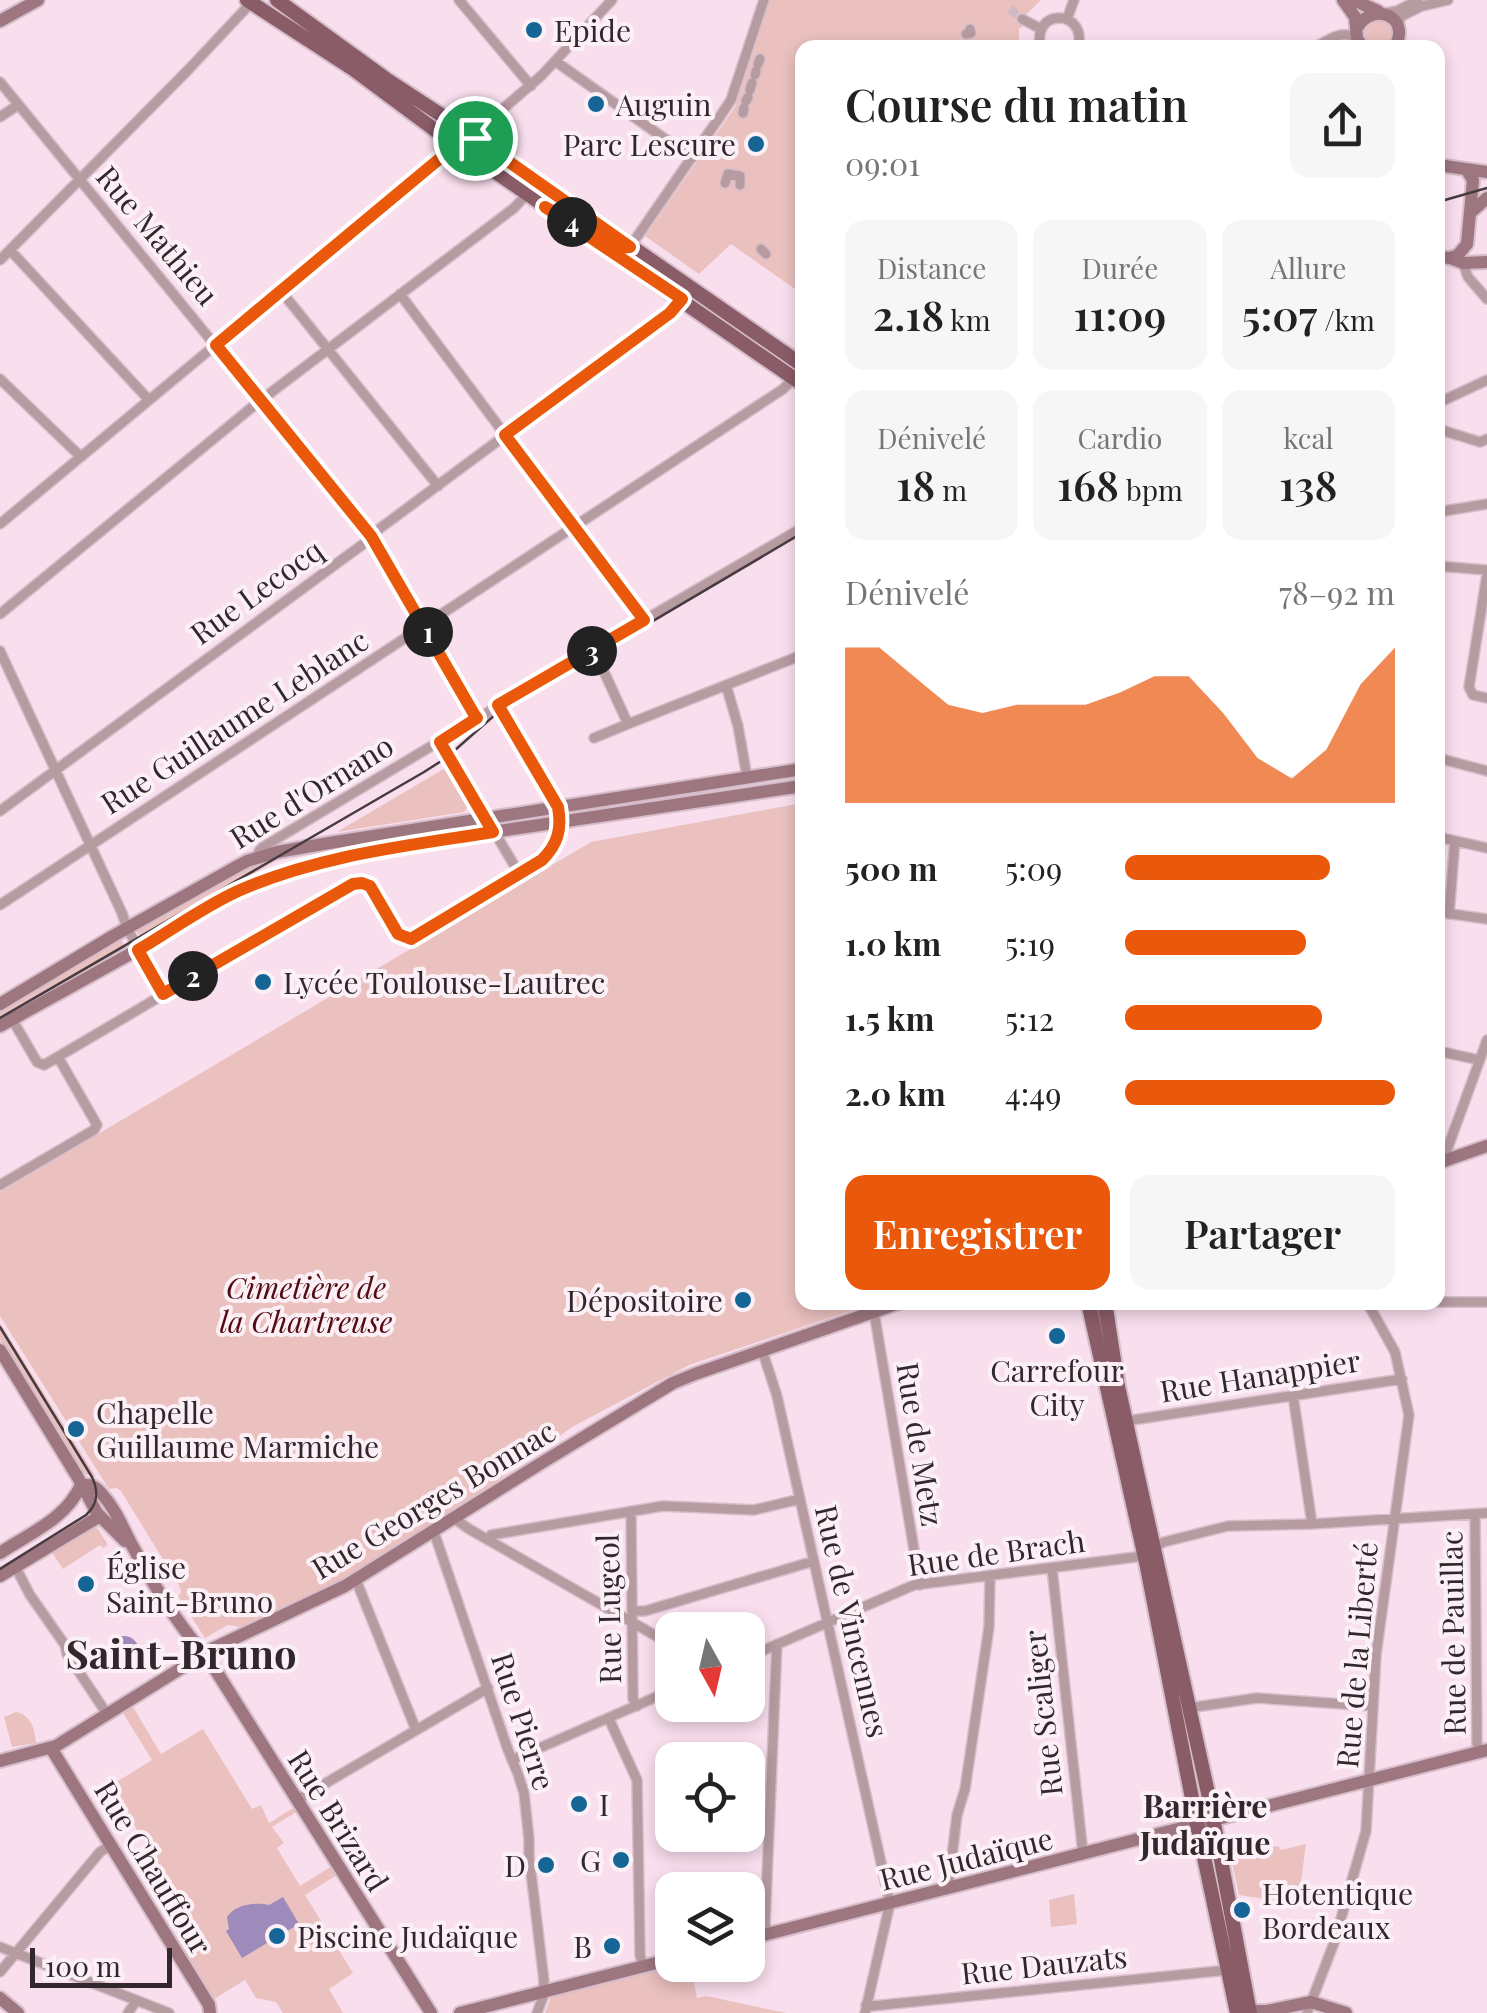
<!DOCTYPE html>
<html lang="fr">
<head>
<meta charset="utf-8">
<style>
	:root { --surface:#fff; --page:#f6f6f6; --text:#222; --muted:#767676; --accent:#ea580c }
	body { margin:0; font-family:"Playfair Display",serif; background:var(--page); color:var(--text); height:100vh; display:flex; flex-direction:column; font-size:38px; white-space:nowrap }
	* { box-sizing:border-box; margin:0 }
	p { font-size:32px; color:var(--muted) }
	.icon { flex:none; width:55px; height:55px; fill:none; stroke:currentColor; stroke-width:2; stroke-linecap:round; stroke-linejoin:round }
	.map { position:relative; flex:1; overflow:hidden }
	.drawer { position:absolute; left:795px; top:40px; width:650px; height:1270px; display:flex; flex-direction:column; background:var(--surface); border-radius:20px; box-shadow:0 5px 15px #0003 }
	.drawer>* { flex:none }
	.needle { width:65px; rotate:172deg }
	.fabs { position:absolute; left:655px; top:1612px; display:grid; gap:20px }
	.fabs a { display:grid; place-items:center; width:110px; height:110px; border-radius:20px; background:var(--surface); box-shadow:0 5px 15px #0003; font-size:50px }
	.scale { position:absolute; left:30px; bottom:25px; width:142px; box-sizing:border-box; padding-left:10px; border:5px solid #31272c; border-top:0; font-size:28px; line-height:35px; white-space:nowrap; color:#31272c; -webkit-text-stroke:8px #fcf0f7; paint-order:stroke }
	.pin { position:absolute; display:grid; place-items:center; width:85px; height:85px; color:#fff; margin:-42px; border:5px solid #fff; border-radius:50%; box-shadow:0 2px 10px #0007 }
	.km { position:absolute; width:50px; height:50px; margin:-25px; border-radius:50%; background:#222; color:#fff; font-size:28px; line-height:50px; text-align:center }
	.round { display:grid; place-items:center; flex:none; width:105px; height:105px; border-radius:20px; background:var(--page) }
	.overview { display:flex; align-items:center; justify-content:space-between; height:170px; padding:0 50px }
	h1 { font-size:45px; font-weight:600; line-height:75px }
	.figures { display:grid; grid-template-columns:repeat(3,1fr); gap:15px; height:170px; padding:10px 50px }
	.figures div { display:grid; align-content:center; border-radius:20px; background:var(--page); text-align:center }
	.figures b { font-size:42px; font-weight:600 }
	.figures small { font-size:28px; font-weight:400 }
	.figures p { font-size:28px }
	.chart { height:280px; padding:20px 50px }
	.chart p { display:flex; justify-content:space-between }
	.chart svg { width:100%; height:180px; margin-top:10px; fill:var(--accent); opacity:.7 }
	.primary-button { display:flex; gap:20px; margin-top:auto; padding:20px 50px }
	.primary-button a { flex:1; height:115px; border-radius:20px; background:var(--accent); color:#fff; font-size:40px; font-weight:600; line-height:115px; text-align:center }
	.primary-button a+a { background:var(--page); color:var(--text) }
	ul { padding:0 50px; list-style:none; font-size:32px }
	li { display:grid; grid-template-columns:160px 120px 1fr; align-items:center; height:75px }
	li i { height:25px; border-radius:12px; background:var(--accent) }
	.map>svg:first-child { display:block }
</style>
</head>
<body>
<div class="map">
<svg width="1487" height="2013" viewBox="0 0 1487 2013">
	<rect width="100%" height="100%" fill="#f9deed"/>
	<!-- green -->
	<path fill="#eac1bf" d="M 770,0 L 1041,0 L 1022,19 L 1022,28 L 1019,28 L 1019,47 L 802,48 L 802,294 L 731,244 L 699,274 L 645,236 L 735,107 Z
		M1363 33a15 15 0 1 1 30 0a15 15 0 1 1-30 0Z
		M 447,767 L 467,801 L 467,808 L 464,812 L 337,832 Z
		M 802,803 L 802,1302 L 874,1303 L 689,1365 L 572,1427 L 496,1482 L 342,1579 L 240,1627 L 228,1625 L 205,1638 L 178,1596 L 181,1593 L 180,1587 L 121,1491 L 117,1488 L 109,1489 L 0,1316 L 0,1192 L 591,842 Z
		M 282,857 L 142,941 L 136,929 L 246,865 Z
		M 120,937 L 126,949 L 0,1021 L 0,1010 L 87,960 Z
		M 0,1323 L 96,1477 L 84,1474 L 79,1469 L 0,1340 Z
		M 96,1526 L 108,1545 L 103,1548 L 100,1545 L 63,1569 L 51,1551 Z
		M 133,1707 L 161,1754 L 203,1729 L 252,1809 L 261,1805 L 269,1823 L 295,1807 L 298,1811 L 272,1827 L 284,1843 L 277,1848 L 300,1886 L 332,1866 L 337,1875 L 305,1895 L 353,1973 L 329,1989 L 343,2013 L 283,2013 L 276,2002 L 256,1998 L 245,1980 L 214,1999 L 175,1937 L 195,1924 L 110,1786 L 152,1760 L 123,1713 Z
		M 16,1712 C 31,1715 35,1729 36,1743 L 12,1747 L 4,1717 Z
		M 1306,1844 L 1298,1904 L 1239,1895 L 1231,1858 L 1278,1846 L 1281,1850 Z
		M 1074,1894 L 1077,1924 L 1051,1927 L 1049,1900 Z
		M 673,1965 L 691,1965 L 697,1998 L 706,1996 L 786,2013 L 545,2013 L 551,1996 Z"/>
	<!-- water -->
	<path fill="#9e8bbb" d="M109 1651a15 15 0 1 1 30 0a15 15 0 1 1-30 0Z
		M 283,1897 L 299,1924 L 242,1958 L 226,1931 L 229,1929 L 227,1917 C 236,1904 255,1902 269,1905 Z"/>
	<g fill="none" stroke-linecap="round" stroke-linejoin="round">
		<!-- street-tunnel -->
		<path stroke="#d1b9c6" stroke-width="9" stroke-dasharray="9 4.5" stroke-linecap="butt" d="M 1010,9 L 1022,19"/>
		<defs>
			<path id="street" d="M 459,0 L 531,86
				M 1386,13 L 1397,11 L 1418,0
				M 1022,19 L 1041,29
				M 1067,19 L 1074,0
				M 1399,26 L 1400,17 L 1422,6 L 1448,0
				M 966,34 L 971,33 L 970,29
				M 1041,48 C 1030,8 1088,8 1078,48
				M 1314,48 C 1328,40 1342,29 1357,38
				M 555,61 L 692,158
				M 758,64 L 760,59
				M 755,75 L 756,71
				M 0,82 L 371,536 L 477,718
				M 750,90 L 752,83
				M 746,101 L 748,97
				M 743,113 L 744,108
				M 0,117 L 18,105
				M 473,156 L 471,145 L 482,127 L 542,75 L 612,0
				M 725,183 L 728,174 L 740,176 L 740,185
				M 608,242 L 617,247 L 630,247 L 721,115 L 731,100 L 764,0
				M 761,249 L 766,254
				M 10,250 L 149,400
				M 0,260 L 189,69 L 251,3
				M 1463,263 L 1468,277 L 1487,299
				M 800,276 L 802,277
				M 281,291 L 438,486
				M 400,294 L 644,621
				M 0,379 L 81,457
				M 1438,403 L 1487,380
				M 1438,429 L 1480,442 L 1487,439
				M 1438,512 L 1487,504
				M 0,524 L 456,145
				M 1438,566 L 1487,570
				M 1487,574 L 1469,687 L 1473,695 L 1487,698
				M 0,614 L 256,404 L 514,208 L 527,194
				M 594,650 L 628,724 L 802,655
				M 0,651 L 122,913 L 127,928 L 163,994
				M 726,685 L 738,726 L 747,777
				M 594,738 L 628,724
				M 441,742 L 520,875 C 531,868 543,862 551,851 C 557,843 561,832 561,822 C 560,791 515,734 498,705
				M 1438,758 L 1487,771
				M 0,811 L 366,542 L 375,532 L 670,313 L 689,288
				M 1438,837 L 1487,848
				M 258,858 L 259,851 L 263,847 L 540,681 L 802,528
				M 0,905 L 783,389 L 794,378
				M 1438,912 L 1487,919
				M 1449,914 L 1455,841
				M 12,1019 L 37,1062 L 44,1065 L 344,888 L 362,883 L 369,886 L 398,934 L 411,939 L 520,875
				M 1438,1051 L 1479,1060
				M 1448,1158 L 1447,1150 L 1487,1040
				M 0,1185 L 94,1130 L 97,1125 L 58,1057
				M 1438,1302 L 1487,1302
				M 1369,1307 L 1383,1303 L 1407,1302
				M 874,1312 L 920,1585
				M 762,1350 L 777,1396 L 890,1903 L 865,2013
				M 1293,1395 L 1312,1524
				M 1126,1421 L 1402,1379
				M 631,1511 L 633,1699 L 637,1706
				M 1475,1514 L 1477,1744 L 1480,1752
				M 455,1519 L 469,1529 L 672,1645
				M 434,1532 L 508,1750 L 518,1774 L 524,1793 L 529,1839 L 529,1856 L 544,1981 L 543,1997 L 537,2013
				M 488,1540 L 491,1535 L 663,1506 L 754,1510 L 800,1499
				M 15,1566 L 30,1595 L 65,1645 L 67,1654 L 107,1714
				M 1052,1568 L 1083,1854
				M 356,1580 L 416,1730
				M 632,1611 L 645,1611 L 814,1561
				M 748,1657 L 914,1585 L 1136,1557 L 1164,1542 L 1228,1526 L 1312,1524 L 1487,1513
				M 1188,1708 L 1257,1698 L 1373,1706
				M 609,1719 L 637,1780 L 640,1955 L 643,1966
				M 512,1760 L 672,1690
				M 297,1800 L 488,1688
				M 951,1887 L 949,1881 L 957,1815 L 965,1789 L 989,1627 L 990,1576
				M 768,1934 L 765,1924 L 777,1644
				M 0,1947 L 169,2013
				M 0,1972 L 100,1852 L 111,1845
				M 866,2005 L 872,2006 L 1228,1970
				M 128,2013 L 136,2001
				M 1307,2013 L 1334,1943 L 1366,1831 L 1376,1655 L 1409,1415 L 1395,1352 L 1367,1302"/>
			<path id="secondary" d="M 1343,0 L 1355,17 L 1357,38 L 1363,48
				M 1353,0 L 1378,11
				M 0,21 L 38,0
				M 1357,28 C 1373,0 1413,17 1394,48
				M 1438,165 L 1487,172
				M 1470,213 L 1487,198
				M 1438,257 L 1450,258 L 1458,255 L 1467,244 L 1473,180 L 1466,169
				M 1450,258 L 1463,263 L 1487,262
				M 0,1004 L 113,936 L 236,867 L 247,861 L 277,852 L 329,843 L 802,769
				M 0,1026 L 150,943 L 206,908 L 237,892 L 292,870 L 391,847 L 802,786
				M 1438,1163 L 1487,1146
				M 1097,1302 L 1106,1345
				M 0,1350 L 77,1476 L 97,1513 L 125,1541
				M 81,1485 C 90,1484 95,1486 101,1493 C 116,1509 123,1529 133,1547 C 154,1586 178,1626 208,1658 L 431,2013
				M 0,1553 C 30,1533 66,1519 81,1485
				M 0,1576 L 100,1516
				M 51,1748 L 209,2005 L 210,2013
				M 0,1761 L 56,1746 L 212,1649 L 345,1586 L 543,1462 L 673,1383 L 695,1374 L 902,1302
				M 748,1939 L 1487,1750
				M 0,1998 L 18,2013
				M 1242,2011 L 1267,2011 L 1311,2002 L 1346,2013
				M 460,2013 L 672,1959"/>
			<path id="primary" d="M 247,0 L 353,69 L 435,130 L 802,384
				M 277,0 L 386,79 L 452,122 L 802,365
				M 1088,1302 L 1147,1567 L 1197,1824 L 1237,2013
				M 1105,1302 L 1118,1386 L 1210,1802 L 1250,2013"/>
		</defs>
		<!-- street casing -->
		<use href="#street" stroke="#d5bdca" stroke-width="12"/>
		<!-- secondary casing -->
		<use href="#secondary" stroke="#d5bdca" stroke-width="16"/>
		<!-- primary casing -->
		<use href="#primary" stroke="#d5bdca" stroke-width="18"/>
		<!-- street -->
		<use href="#street" stroke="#b69ba1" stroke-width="9"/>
		<!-- secondary -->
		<use href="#secondary" stroke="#9d7680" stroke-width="12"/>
		<!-- primary -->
		<use href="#primary" stroke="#8a5c68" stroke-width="14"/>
		<!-- tram -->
		<path stroke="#473b41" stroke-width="2.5" d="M 1438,202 L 1487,188
			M 0,1018 L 424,772 L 446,758 L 497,713 L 802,533
			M 0,1327 L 92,1477 C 99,1492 98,1504 86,1515 L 0,1569"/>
	</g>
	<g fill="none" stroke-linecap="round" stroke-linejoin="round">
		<defs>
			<path id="route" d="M 475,138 L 630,247 L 617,248 L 545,207 L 682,299 L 670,313 L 505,435 L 644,620 L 498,705 L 558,807 C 562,829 558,844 542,860 L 411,939 L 398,934 L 370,886 L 362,883 L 353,884 L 163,994 L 138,950 C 172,930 203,907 238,891 C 319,855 407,846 493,832 L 440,742 L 477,718 L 474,714 L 371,536 L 216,345 L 456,145 L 473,156 L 471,145 Z"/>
		</defs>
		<!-- route casing -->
		<use href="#route" stroke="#fff" stroke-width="20"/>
		<!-- route -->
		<use href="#route" stroke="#ea580c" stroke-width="12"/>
	</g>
	<!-- markers -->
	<g fill="#156697" stroke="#fcf0f7" stroke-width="4">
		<circle cx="534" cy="30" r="10"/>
		<circle cx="596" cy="104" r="10"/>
		<circle cx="756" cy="144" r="10"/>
		<circle cx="263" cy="982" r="10"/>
		<circle cx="743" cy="1300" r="10"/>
		<circle cx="1057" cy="1336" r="10"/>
		<circle cx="76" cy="1429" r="10"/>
		<circle cx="86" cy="1584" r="10"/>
		<circle cx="579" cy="1804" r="10"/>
		<circle cx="621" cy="1860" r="10"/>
		<circle cx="546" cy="1865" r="10"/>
		<circle cx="1242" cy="1910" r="10"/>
		<circle cx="277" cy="1936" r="10"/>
		<circle cx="612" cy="1946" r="10"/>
	</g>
	<g text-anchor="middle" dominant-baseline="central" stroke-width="8" stroke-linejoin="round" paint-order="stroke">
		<!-- poi labels -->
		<g font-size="30" fill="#31272c" stroke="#fcf0f7" text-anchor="start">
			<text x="554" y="30">Epide</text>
			<text x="616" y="104">Auguin</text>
			<text x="736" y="144" text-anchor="end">Parc Lescure</text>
			<text x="283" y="982">Lycée Toulouse-Lautrec</text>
			<text x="723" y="1300" text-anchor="end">Dépositoire</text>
			<text x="1057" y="1370" text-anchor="middle">Carrefour<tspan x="1057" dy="34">City</tspan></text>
			<text x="96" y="1412">Chapelle<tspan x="96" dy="34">Guillaume Marmiche</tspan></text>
			<text x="106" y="1567">Église<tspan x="106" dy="34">Saint-Bruno</tspan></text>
			<text x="599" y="1804">I</text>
			<text x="601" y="1860" text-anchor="end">G</text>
			<text x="526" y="1865" text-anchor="end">D</text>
			<text x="1262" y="1893">Hotentique<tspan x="1262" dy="34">Bordeaux</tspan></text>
			<text x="297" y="1936">Piscine Judaïque</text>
			<text x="592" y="1946" text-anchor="end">B</text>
		</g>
		<!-- street labels -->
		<g font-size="30" fill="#31272c" stroke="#fcf0f7">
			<text transform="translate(158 235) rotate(50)">Rue Mathieu</text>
			<text transform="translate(256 591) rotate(-36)">Rue Lecocq</text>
			<text transform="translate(234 721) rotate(-33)">Rue Guillaume Leblanc</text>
			<text transform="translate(311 791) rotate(-32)">Rue d'Ornano</text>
			<text transform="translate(1260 1375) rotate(-9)">Rue Hanappier</text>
			<text transform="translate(921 1444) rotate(81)">Rue de Metz</text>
			<text transform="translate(433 1499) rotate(-31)">Rue Georges Bonnac</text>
			<text transform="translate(996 1552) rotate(-8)">Rue de Brach</text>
			<text transform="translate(608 1609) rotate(-91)">Rue Lugeol</text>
			<text transform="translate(853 1621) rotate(77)">Rue de Vincennes</text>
			<text transform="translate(1452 1633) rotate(-91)">Rue de Pauillac</text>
			<text transform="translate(1356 1655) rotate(-85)">Rue de la Liberté</text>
			<text transform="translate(1042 1713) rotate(-96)">Rue Scaliger</text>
			<text transform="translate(524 1721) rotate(72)">Rue Pierre</text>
			<text transform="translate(339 1820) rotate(58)">Rue Brizard</text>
			<text transform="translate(966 1858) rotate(-14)">Rue Judaïque</text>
			<text transform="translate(154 1867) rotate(59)">Rue Chauffour</text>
			<text transform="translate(1044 1964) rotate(-6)">Rue Dauzats</text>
		</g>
		<!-- park labels -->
		<g font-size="30" font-style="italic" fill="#530a10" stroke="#fcf0f7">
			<text x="306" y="1287">Cimetière de<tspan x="306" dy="34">la Chartreuse</tspan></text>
		</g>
		<!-- neighbourhood labels -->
		<g font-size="32" font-weight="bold" fill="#31272c" stroke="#fcf0f7">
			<text x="1205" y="1804">Barrière<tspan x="1205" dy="37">Judaïque</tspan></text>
		</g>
		<!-- district labels -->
		<g font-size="40" font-weight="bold" fill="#31272c" stroke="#fcf0f7">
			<text x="181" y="1652">Saint-Bruno</text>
		</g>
	</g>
</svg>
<div class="fabs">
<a><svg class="needle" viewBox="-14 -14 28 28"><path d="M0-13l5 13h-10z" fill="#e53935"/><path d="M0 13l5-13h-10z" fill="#767676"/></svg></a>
<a><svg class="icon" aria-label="locate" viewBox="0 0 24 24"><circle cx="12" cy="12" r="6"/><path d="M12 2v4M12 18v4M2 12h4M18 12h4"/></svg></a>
<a><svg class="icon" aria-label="layers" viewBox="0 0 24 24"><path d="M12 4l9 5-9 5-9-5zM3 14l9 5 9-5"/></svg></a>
</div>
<div class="scale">100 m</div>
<div class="pin" style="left:475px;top:138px;background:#1e9e55"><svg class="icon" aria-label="arrive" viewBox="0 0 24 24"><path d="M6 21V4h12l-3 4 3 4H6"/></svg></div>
<b class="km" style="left:428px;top:632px">1</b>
<b class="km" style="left:193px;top:976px">2</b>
<b class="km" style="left:592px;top:651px">3</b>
<b class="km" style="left:572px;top:222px">4</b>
<section class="drawer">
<div class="overview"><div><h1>Course du matin</h1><p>09:01</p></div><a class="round"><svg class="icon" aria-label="share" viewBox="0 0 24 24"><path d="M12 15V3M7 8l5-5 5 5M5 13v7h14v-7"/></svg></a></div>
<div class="figures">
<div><p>Distance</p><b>2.18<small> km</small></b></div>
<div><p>Durée</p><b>11:09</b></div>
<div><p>Allure</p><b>5:07<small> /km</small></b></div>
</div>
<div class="figures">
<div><p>Dénivelé</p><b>18<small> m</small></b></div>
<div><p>Cardio</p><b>168<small> bpm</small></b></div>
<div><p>kcal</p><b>138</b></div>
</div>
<div class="chart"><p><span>Dénivelé</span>78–92 m</p>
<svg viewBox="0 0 160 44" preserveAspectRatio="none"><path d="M0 44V6L10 6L20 13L30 20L40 22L50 20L60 20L70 20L80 17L90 13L100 13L110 22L120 33L130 38L140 31L150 15L160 6V44z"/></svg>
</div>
<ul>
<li><b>500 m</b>5:09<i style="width:76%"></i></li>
<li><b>1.0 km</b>5:19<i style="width:67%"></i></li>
<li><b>1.5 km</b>5:12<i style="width:73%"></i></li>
<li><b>2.0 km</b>4:49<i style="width:100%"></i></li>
</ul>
<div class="primary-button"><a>Enregistrer</a><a>Partager</a></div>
</section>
</div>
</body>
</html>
